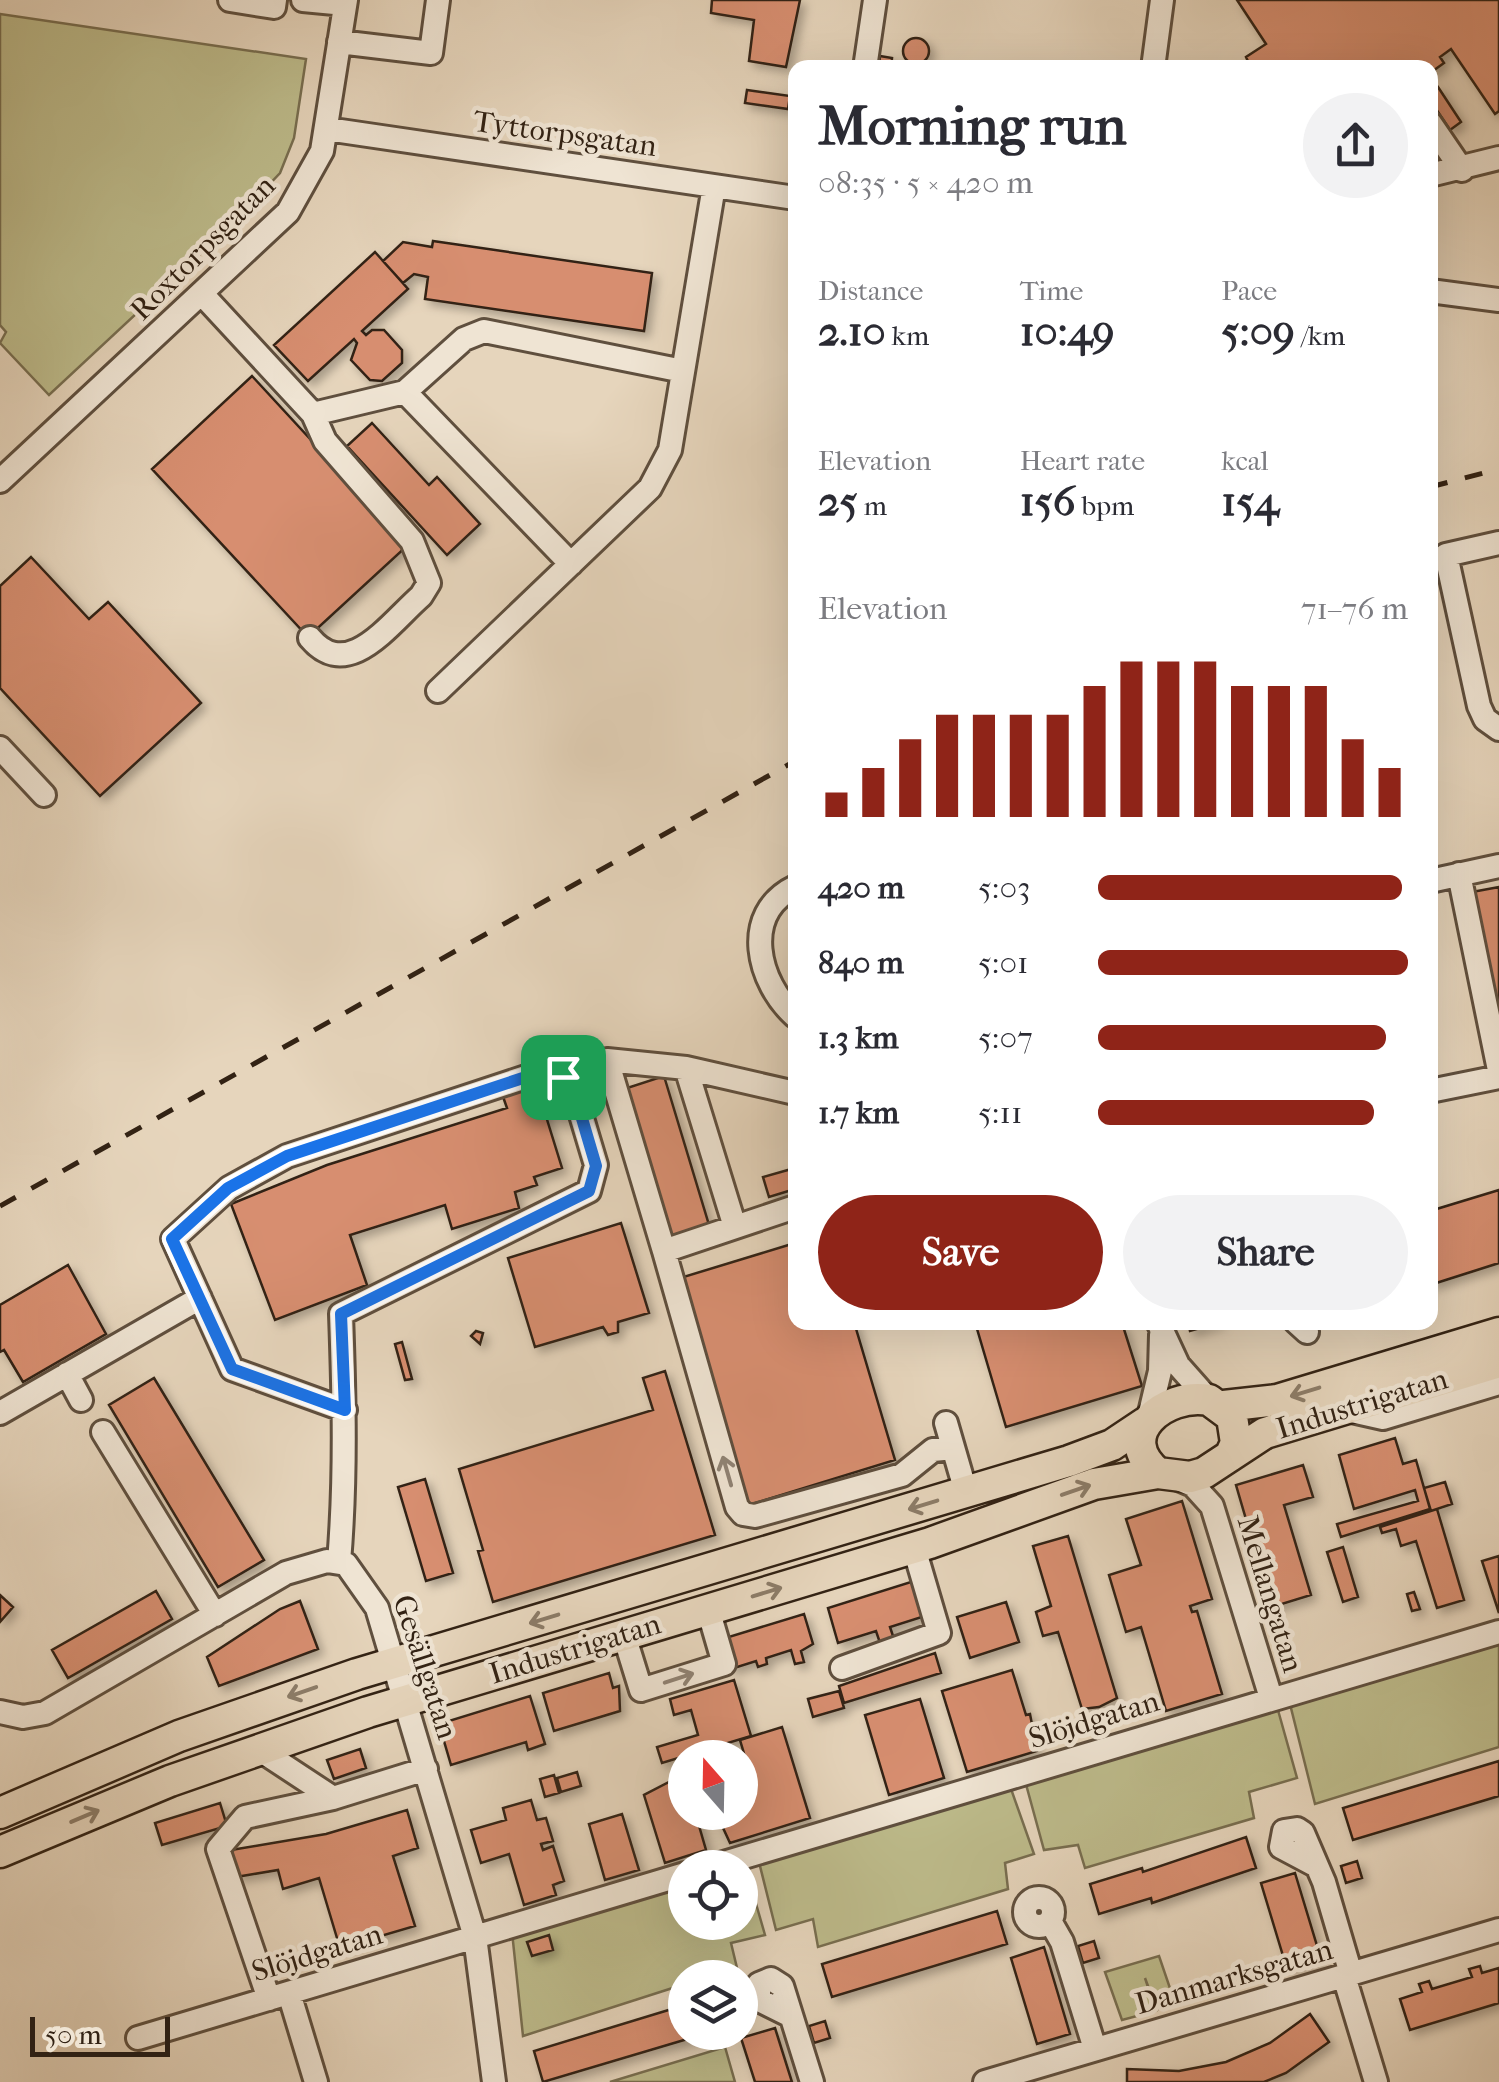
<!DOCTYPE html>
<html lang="en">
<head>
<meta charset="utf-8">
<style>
	:root { --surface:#fff; --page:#f2f2f3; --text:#2b2b33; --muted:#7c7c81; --accent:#8f2418 }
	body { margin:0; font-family:"IM FELL French Canon",serif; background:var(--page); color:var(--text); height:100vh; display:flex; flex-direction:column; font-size:38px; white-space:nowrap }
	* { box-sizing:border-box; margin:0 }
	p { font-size:32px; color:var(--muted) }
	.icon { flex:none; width:55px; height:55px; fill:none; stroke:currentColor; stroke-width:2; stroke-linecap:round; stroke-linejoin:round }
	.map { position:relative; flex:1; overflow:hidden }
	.drawer { position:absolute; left:788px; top:60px; width:650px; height:1270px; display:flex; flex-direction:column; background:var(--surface); border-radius:20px; box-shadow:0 10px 40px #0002 }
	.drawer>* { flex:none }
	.needle { width:65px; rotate:340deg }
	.fabs { position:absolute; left:668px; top:1740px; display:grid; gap:20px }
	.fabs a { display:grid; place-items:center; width:90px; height:90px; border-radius:50%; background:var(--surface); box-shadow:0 10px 40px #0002; font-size:50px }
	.scale { position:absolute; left:30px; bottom:25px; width:140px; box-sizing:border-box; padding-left:10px; border:5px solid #322214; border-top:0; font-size:28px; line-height:35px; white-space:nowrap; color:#322214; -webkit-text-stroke:8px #efe4d3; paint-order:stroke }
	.pin { position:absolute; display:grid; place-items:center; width:85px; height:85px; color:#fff; margin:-42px; border-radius:20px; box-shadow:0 5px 15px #0006 }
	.round { display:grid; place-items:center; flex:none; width:105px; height:105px; border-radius:52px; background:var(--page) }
	.summary { display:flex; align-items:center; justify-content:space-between; height:170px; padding:0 30px }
	h1 { font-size:55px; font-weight:700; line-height:75px }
	.metrics { display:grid; grid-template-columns:repeat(3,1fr); gap:15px; height:170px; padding:10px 30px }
	.metrics div { display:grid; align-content:center }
	.metrics b { font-size:42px; font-weight:700 }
	.metrics small { font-size:28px; font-weight:400 }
	.metrics p { font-size:28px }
	.chart { height:280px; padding:20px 30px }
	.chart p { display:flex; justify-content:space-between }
	.chart svg { width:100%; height:180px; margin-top:10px; stroke:var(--accent); stroke-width:6 }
	.button { display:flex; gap:20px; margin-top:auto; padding:20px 30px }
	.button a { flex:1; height:115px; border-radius:60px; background:var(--accent); color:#fff; font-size:40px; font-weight:700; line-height:115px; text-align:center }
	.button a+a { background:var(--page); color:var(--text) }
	ul { padding:0 30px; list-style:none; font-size:32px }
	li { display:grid; grid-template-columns:160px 120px 1fr; align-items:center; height:75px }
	li i { height:25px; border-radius:12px; background:var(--accent) }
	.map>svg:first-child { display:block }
</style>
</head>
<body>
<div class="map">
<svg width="1499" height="2082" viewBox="0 0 1499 2082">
	<defs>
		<filter id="shadow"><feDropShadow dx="5" dy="5" stdDeviation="5" flood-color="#0004"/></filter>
	</defs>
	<rect width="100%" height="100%" fill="#e6d5bc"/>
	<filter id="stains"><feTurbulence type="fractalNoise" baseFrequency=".002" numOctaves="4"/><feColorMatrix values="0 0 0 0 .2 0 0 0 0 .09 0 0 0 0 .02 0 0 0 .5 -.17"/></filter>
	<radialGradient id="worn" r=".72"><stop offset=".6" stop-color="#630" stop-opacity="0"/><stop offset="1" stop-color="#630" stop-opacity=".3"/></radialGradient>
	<!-- green -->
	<path fill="#bdbb8b" stroke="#786e50" stroke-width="2.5" d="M 0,14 L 306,59 L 294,138 L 280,173 L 226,230 L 49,395 L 0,343 L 6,332 L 0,325 Z
		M 1499,1641 L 1499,1747 L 1315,1804 L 1289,1700 Z
		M 1276,1703 L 1297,1778 L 1249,1792 L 1254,1818 L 1085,1868 L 1078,1845 L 1044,1850 L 1024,1777 Z
		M 1010,1786 L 1034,1854 L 1005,1863 L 1008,1889 L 818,1947 L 813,1919 L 776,1930 L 758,1858 Z
		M 744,1862 L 765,1935 L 731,1943 L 737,1968 L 706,1977 L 685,1978 L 685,1984 L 523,2036 L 512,1932 L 685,1880 L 685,1922 L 740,1922 Z
		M 1159,1956 L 1173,1997 L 1157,2010 L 1145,1978 L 1156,2011 L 1122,2020 L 1105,1972 Z
		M 725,2047 L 735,2082 L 610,2082 Z"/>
	<!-- building -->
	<path fill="#d78e6f" stroke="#322214" stroke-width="2.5" filter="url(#shadow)" d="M 712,0 L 800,0 L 786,67 L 749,61 L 754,20 L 711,13 Z
		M 1237,0 L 1499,0 L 1499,111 L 1495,114 L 1451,49 L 1440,57 L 1444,63 L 1430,73 L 1430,68 L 1251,68 L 1246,57 L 1266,44 Z
		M903 51a13 13 0 1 1 26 0a13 13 0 1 1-26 0Z
		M 880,56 L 892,58 L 891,68 L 879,68 Z
		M 1438,87 L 1461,122 L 1450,130 L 1430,100 L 1430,92 Z
		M 747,90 L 790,96 L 788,109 L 745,103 Z
		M 433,241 L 652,273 L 644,331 L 425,299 L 428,277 L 414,274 L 403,283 L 383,261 L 403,242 L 432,247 Z
		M 375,252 L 408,289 L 362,331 L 366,335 L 372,330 L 384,330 L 402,350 L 402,363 L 382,381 L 370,380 L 351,360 L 357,343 L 354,339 L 308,381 L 274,345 Z
		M 252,376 L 408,545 L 308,637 L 152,469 Z
		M 372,423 L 429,485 L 437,477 L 480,524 L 447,555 L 347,446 Z
		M 31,557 L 89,619 L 108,602 L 201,703 L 100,796 L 0,688 L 0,586 Z
		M 1499,887 L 1499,1020 L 1472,892 Z
		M 664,1076 L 709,1225 L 669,1237 L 624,1089 Z
		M 521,1085 L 526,1101 L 540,1097 L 562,1168 L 534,1177 L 537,1185 L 515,1192 L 519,1208 L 452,1229 L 445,1205 L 350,1235 L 367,1285 L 275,1320 L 231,1204 L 327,1165 L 507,1108 L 501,1091 Z
		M 795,1168 L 795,1189 L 769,1197 L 763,1177 Z
		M 1499,1190 L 1499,1263 L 1430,1285 L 1430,1211 Z
		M 621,1223 L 649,1313 L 618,1322 L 618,1332 L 608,1335 L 603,1327 L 535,1347 L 508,1258 Z
		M 795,1243 L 795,1322 L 854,1322 L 895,1460 L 749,1505 L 680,1278 Z
		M 68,1265 L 106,1334 L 23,1382 L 4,1350 L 0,1352 L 0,1305 Z
		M 975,1322 L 1116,1322 L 1117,1328 L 1123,1326 L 1142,1386 L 1006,1427 Z
		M 1188,1322 L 1221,1322 L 1190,1331 Z
		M 476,1331 L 483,1333 L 480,1344 L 471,1336 Z
		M 402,1342 L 412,1379 L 405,1380 L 395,1344 Z
		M 665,1371 L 715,1535 L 493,1602 L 478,1551 L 483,1550 L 459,1469 L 653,1410 L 643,1378 Z
		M 154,1378 L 264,1560 L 218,1587 L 109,1405 Z
		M 1395,1438 L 1403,1464 L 1416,1460 L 1430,1509 L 1341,1537 L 1337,1524 L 1418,1501 L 1415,1490 L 1354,1509 L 1339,1455 Z
		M 1303,1465 L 1313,1497 L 1284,1505 L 1311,1595 L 1272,1607 L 1259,1565 L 1254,1566 L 1250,1551 L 1255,1550 L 1236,1485 Z
		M 425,1479 L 453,1573 L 426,1581 L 398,1487 Z
		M 1445,1482 L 1452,1504 L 1431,1511 L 1424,1488 Z
		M 1182,1501 L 1212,1599 L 1190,1606 L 1192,1612 L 1197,1611 L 1222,1694 L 1166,1711 L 1141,1627 L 1126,1632 L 1109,1575 L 1141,1565 L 1126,1519 Z
		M 1437,1509 L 1464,1600 L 1437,1608 L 1416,1541 L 1401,1546 L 1396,1529 L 1382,1533 L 1380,1527 Z
		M 1068,1536 L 1117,1698 L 1099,1707 L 1082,1709 L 1058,1632 L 1043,1636 L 1036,1612 L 1051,1606 L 1033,1546 Z
		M 1343,1547 L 1358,1597 L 1343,1602 L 1327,1552 Z
		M 1499,1556 L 1499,1613 L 1482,1561 Z
		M 914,1581 L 925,1616 L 890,1627 L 894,1639 L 880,1643 L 876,1631 L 838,1643 L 828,1608 Z
		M 156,1591 L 172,1619 L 68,1678 L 52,1650 Z
		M 1414,1592 L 1420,1609 L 1412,1611 L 1407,1594 Z
		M 0,1595 L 13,1607 L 0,1622 Z
		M 300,1601 L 318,1649 L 219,1686 L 207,1657 L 280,1609 Z
		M 1006,1602 L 1019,1642 L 970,1658 L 957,1617 Z
		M 804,1614 L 813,1644 L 801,1651 L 804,1662 L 795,1664 L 791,1650 L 766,1658 L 767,1664 L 758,1667 L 756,1661 L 731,1669 L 722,1639 Z
		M 935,1653 L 941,1673 L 844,1703 L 839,1686 Z
		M 1012,1670 L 1026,1715 L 1030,1714 L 1037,1751 L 967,1772 L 942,1691 Z
		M 609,1673 L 613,1688 L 619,1686 L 620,1711 L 554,1731 L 543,1693 Z
		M 734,1680 L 751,1736 L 662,1763 L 657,1747 L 698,1735 L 691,1710 L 674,1715 L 670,1699 Z
		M 839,1691 L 844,1708 L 813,1717 L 808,1699 Z
		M 530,1696 L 545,1744 L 528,1750 L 526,1742 L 451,1765 L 439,1724 Z
		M 920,1699 L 944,1778 L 889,1795 L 865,1715 Z
		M 782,1727 L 810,1818 L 730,1843 L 718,1817 L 721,1812 L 740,1812 L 740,1781 L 751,1777 L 740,1740 Z
		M 360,1749 L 366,1768 L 334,1779 L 327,1760 Z
		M 1499,1761 L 1499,1796 L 1353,1840 L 1343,1808 Z
		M 577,1772 L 581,1786 L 561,1792 L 557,1778 Z
		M 554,1775 L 559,1793 L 545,1797 L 540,1779 Z
		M 669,1782 L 671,1787 L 685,1782 L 685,1812 L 695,1812 L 706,1850 L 665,1863 L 644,1795 Z
		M 531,1800 L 537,1820 L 546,1818 L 553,1841 L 541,1844 L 543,1850 L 553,1846 L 564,1881 L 553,1885 L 556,1895 L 524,1905 L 509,1854 L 481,1863 L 471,1830 L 506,1820 L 503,1808 Z
		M 220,1803 L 227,1826 L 162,1845 L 155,1823 Z
		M 407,1810 L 418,1848 L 393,1856 L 415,1926 L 340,1948 L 319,1878 L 283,1889 L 278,1870 L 236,1877 L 231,1850 L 326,1834 Z
		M 622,1814 L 639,1870 L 605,1880 L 589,1824 Z
		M 1246,1837 L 1256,1868 L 1152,1903 L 1151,1898 L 1099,1914 L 1090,1884 L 1142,1868 L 1143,1872 Z
		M 1357,1861 L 1362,1878 L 1346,1883 L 1341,1866 Z
		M 1295,1873 L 1321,1959 L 1287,1969 L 1261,1883 Z
		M 997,1911 L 1007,1944 L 832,1997 L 822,1964 Z
		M 549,1935 L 553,1950 L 532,1956 L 527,1942 Z
		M 1094,1941 L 1099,1958 L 1083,1963 L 1078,1946 Z
		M 1044,1947 L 1070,2034 L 1037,2044 L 1011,1958 Z
		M 1480,1966 L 1482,1973 L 1499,1968 L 1499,2003 L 1410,2030 L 1400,1999 L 1422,1992 L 1419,1984 L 1429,1981 L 1432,1989 L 1472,1977 L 1469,1969 Z
		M 685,2005 L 685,2032 L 711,2032 L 543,2082 L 534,2051 Z
		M 1310,2014 L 1329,2042 L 1286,2073 L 1264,2082 L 1127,2082 L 1127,2069 L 1179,2071 L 1226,2062 L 1270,2043 Z
		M 825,2021 L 830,2038 L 814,2043 L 809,2026 Z
		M 775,2028 L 792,2082 L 755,2082 L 741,2038 Z"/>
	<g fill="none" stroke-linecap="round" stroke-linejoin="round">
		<defs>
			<path id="minor" d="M 230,0 L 274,7 L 275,0
				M 303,0 L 345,4
				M 339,42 L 431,53 L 438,0
				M 865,68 L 875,0
				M 1153,68 L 1162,0
				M 1430,123 L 1462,170
				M 327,129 L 795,198
				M 1430,175 L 1499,158
				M 1430,291 L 1499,300
				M 202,294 L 313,414 L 325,441 L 412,541 L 429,583 L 421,596 C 389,624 348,683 310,638
				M 405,392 L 571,564
				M 313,414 L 405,392 L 464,339 L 484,331 L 683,371
				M 0,481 L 288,212 L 322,151 L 346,0
				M 1499,543 L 1446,555 L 1479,706 L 1485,719 L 1499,729
				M 438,691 L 650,488 L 670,450 L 714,186
				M 0,748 L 44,795
				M 1459,874 L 1499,1070
				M 1430,881 L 1499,866
				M 795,887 C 740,914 758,983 795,1016
				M 686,1068 L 735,1227
				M 1430,1091 L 1499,1077
				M 795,1093 L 686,1068 L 607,1060 L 664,1251 L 795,1207
				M 664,1251 L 737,1507 L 743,1514 L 755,1516 L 902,1475 L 933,1450 L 953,1448
				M 1158,1322 L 1178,1365 L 1209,1400
				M 1296,1322 L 1307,1332
				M 67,1374 L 81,1400
				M 1343,1409 L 1383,1418 L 1499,1383
				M 0,1413 L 200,1298
				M 1149,1417 L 1160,1371 L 1161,1335
				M 946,1423 L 966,1492
				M 103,1432 L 215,1615
				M 1174,1477 L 1193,1485 L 1212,1506 L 1271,1698
				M 339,1562 C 346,1478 344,1397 341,1314 L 589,1191 L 596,1165 L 573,1088 L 563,1077 L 532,1075 L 287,1156 L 229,1188 L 173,1239 L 232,1369 L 345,1410
				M 624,1635 L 641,1690 L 724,1664 L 708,1609
				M 842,1668 L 939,1633 L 914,1548
				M 0,1712 L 23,1717 L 45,1713 L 286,1573 L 327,1561 L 346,1564 L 377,1608 L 475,1937 L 494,2082
				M 257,1748 L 333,1798
				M 1313,1864 L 1281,1847 L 1284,1831 L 1297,1829 L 1303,1833 L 1324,1882 L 1351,1974
				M 707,1868 L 1499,1632
				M1025 1912a14 14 0 1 1 28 0a14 14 0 1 1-28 0Z
				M 1050,1921 L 1062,1942 L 1095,2049
				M 1344,1976 L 1376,2082
				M 289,1993 L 316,2082
				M 269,1999 L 218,1849 L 245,1817 L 333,1798 L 426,1769
				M 791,2016 L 759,2000 L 759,1984 L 771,1979 L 782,1986 L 812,2082
				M 138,2038 L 685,1874
				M 985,2082 L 1499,1930"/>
			<path id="major" d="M 1224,1406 L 1277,1400 L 1499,1333
				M 1230,1456 L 1236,1443 L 1232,1417 L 1209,1400 C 1165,1392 1112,1435 1158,1473 L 1190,1477 L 1204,1473 L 1265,1433 L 1499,1362
				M 0,1813 L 179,1736 L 357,1674 L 1069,1461 L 1112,1445 L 1145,1423
				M 0,1852 L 170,1781 L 368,1712 L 930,1543 L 1094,1484 L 1158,1473"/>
		</defs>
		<!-- minor casing -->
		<use href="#minor" stroke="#5f4f3e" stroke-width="28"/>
		<!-- major casing -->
		<use href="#major" stroke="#322214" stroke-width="35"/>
		<!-- minor -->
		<use href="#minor" stroke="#efe4d3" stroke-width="22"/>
		<!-- major -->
		<use href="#major" stroke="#e6d5bc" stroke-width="30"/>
		<!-- rail -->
		<path stroke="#322214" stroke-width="5" stroke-dasharray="18 18" stroke-linecap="butt" d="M 1430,487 L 1499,469
			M 0,1206 L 795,761"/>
	</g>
	<!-- one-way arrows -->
	<defs><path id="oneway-shaft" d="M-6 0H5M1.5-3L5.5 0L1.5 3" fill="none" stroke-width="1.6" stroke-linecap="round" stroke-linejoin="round" transform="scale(2.5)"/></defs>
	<g stroke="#8c7c68">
		<use href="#oneway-shaft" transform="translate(1305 1392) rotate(163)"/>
		<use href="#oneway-shaft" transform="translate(1076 1490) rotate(-19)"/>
		<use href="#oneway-shaft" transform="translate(923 1505) rotate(163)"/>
		<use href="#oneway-shaft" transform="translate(767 1592) rotate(-17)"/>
		<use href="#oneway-shaft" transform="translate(544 1619) rotate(163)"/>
		<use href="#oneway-shaft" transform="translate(302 1692) rotate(161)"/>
		<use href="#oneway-shaft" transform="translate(85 1816) rotate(-23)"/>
	</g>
	<g stroke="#908374">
		<use href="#oneway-shaft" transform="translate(727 1471) rotate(-106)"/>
		<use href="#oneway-shaft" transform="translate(679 1678) rotate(-18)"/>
	</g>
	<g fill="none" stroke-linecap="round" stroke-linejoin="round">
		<defs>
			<path id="route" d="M 532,1075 L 563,1077 L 573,1088 L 596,1166 L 589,1191 L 341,1314 L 345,1410 L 232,1369 L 172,1239 L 228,1188 L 287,1156 Z"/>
		</defs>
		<!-- route casing -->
		<use href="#route" stroke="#fff" stroke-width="20"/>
		<!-- route -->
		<use href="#route" stroke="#1a73e8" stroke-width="12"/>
	</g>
	<g text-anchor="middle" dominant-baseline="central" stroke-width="9" stroke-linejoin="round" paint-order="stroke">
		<!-- street labels -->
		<g font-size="30" fill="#322214" stroke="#efe4d3">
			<text transform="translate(565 134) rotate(8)">Tyttorpsgatan</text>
			<text transform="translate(203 248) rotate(-45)">Roxtorpsgatan</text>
			<text transform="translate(1362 1404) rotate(-17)">Industrigatan</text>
			<text transform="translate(1270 1594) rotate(73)">Mellangatan</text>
			<text transform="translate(575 1649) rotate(-17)">Industrigatan</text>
			<text transform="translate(425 1667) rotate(72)">Gesällgatan</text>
			<text transform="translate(1094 1720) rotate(-17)">Slöjdgatan</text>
			<text transform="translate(317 1953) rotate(-17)">Slöjdgatan</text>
			<text transform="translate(1234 1977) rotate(-16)">Danmarksgatan</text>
		</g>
	</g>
	<rect width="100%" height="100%" filter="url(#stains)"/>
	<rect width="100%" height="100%" fill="url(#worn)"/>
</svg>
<div class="fabs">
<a><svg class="needle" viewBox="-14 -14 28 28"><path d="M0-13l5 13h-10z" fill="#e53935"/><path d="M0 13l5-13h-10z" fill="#7c7c81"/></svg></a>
<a><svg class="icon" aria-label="locate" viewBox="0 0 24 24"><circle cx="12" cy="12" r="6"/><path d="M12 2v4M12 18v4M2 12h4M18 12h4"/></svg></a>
<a><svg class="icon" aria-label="layers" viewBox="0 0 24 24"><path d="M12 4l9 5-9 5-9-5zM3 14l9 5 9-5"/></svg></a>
</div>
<div class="scale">50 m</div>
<div class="pin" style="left:563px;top:1077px;background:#1e9e55"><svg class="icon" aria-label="arrive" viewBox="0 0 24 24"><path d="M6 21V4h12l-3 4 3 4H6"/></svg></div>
<section class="drawer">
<div class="summary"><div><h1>Morning run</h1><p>08:35 · 5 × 420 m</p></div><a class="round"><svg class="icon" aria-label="share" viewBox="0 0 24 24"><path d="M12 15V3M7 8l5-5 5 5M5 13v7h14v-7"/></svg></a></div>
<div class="metrics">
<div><p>Distance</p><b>2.10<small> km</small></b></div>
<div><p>Time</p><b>10:49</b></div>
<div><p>Pace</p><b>5:09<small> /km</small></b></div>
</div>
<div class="metrics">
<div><p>Elevation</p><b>25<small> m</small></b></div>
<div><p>Heart rate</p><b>156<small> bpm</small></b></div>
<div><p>kcal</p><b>154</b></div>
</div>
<div class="chart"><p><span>Elevation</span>71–76 m</p>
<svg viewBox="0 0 160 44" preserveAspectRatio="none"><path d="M5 44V38M15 44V32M25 44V25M35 44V19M45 44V19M55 44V19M65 44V19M75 44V12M85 44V6M95 44V6M105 44V6M115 44V12M125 44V12M135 44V12M145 44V25M155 44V32"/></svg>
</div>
<ul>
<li><b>420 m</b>5:03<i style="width:98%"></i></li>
<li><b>840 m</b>5:01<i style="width:100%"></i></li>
<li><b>1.3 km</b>5:07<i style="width:93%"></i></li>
<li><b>1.7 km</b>5:11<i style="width:89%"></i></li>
</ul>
<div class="button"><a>Save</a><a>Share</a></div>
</section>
</div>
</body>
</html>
